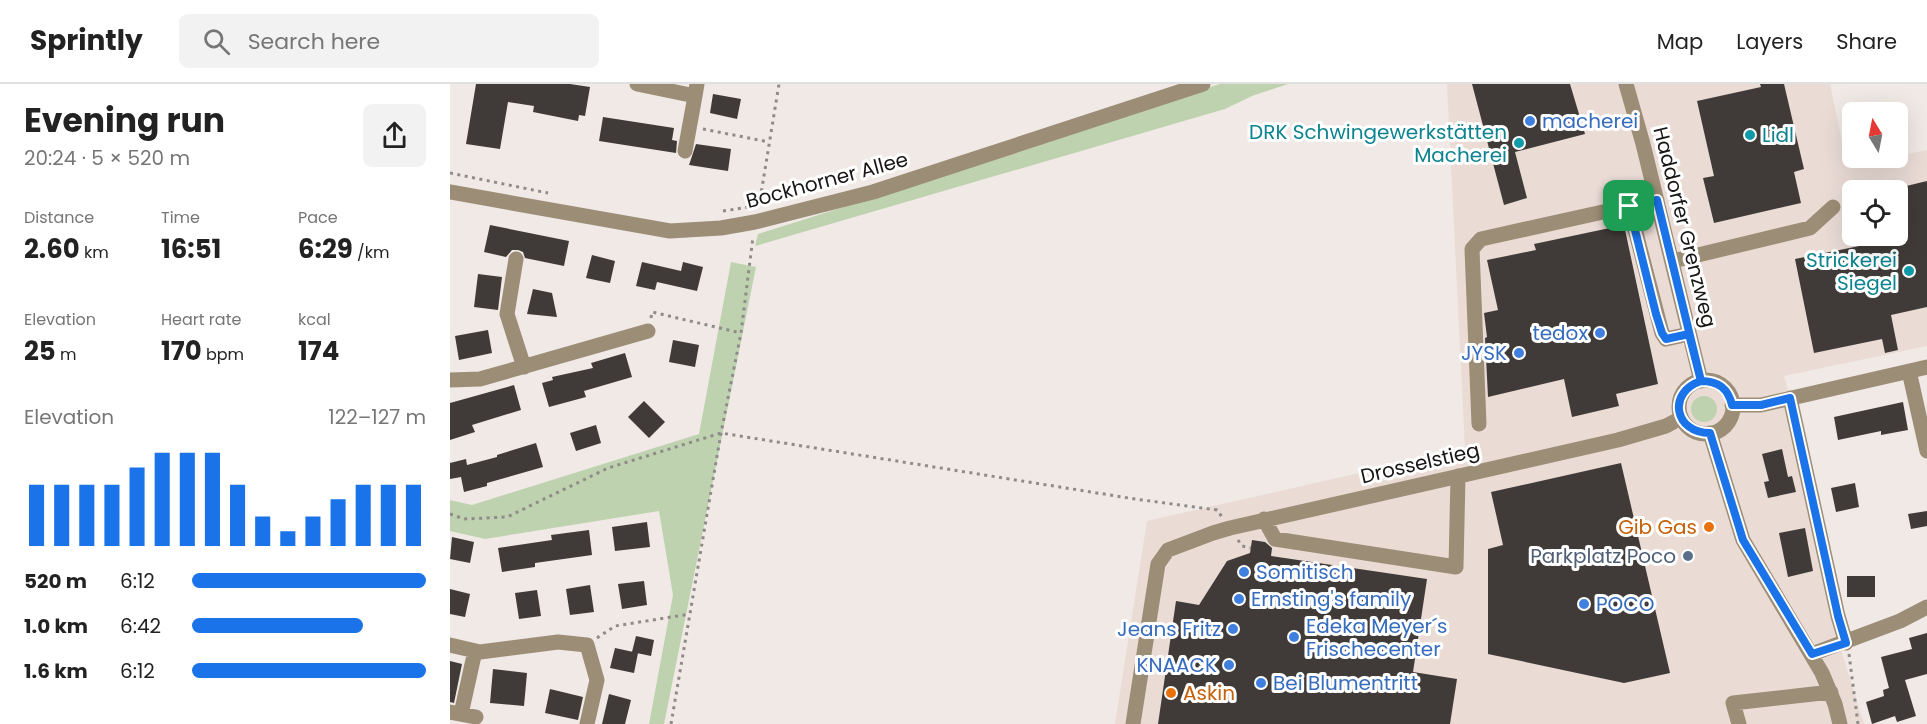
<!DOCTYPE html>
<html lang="en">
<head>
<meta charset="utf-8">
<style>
	:root { --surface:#fff; --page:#f2f2f2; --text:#222; --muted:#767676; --line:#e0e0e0; --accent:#1a73e8 }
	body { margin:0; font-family:Poppins,sans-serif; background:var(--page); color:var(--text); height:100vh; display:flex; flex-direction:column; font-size:22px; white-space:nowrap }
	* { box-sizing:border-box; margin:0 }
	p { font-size:20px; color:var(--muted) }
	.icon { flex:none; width:33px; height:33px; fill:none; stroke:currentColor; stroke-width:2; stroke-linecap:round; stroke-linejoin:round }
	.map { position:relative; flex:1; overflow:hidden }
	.drawer { display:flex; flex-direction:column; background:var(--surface); width:450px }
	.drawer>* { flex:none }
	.needle { width:39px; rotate:350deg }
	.fabs { position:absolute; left:1392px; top:18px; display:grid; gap:12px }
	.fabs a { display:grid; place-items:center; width:66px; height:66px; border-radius:9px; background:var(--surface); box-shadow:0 6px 24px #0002; font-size:30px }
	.pin { position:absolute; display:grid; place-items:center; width:51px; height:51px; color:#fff; margin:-26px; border-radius:12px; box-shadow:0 3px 9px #0006 }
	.round { display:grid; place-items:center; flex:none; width:63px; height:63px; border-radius:9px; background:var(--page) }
	.headline { display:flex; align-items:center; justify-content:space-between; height:102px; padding:0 24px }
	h1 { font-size:33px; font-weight:700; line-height:45px }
	.stats { display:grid; grid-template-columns:repeat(3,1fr); gap:9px; height:102px; padding:6px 24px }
	.stats div { display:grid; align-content:center }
	.stats b { font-size:26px; font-weight:700 }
	.stats small { font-size:16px; font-weight:400 }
	.stats p { font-size:16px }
	.chart { height:168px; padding:12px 24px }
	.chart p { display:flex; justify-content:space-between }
	.chart svg { width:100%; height:108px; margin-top:6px; stroke:var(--accent); stroke-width:6 }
	ul { padding:0 24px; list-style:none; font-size:20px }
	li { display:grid; grid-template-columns:96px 72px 1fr; align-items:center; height:45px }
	li i { height:15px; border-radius:8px; background:var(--accent) }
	header { display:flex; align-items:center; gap:36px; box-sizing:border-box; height:84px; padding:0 30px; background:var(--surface); border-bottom:2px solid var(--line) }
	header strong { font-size:28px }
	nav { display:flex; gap:33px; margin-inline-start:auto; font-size:21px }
	.search { width:420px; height:54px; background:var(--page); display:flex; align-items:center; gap:15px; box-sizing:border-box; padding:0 21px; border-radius:9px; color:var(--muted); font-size:22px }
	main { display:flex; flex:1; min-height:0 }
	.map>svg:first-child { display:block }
</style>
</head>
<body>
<header>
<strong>Sprintly</strong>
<div class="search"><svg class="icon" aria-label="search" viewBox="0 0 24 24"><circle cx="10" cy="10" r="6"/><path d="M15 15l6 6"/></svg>Search here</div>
<nav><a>Map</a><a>Layers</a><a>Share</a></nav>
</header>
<main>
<section class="drawer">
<div class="headline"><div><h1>Evening run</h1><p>20:24 · 5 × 520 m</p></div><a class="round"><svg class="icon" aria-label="share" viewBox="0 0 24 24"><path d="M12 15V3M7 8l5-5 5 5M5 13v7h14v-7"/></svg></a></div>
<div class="stats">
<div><p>Distance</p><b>2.60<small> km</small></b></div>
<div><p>Time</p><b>16:51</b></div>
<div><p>Pace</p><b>6:29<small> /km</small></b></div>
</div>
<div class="stats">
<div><p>Elevation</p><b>25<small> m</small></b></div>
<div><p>Heart rate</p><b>170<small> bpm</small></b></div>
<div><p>kcal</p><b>174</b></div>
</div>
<div class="chart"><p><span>Elevation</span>122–127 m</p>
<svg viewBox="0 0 160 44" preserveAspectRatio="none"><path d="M5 44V19M15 44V19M25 44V19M35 44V19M45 44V12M55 44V6M65 44V6M75 44V6M85 44V19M95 44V32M105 44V38M115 44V32M125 44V25M135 44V19M145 44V19M155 44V19"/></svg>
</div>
<ul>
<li><b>520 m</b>6:12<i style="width:100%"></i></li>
<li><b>1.0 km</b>6:42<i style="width:73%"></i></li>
<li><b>1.6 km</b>6:12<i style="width:100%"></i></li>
</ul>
</section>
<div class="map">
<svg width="1477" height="640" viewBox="0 0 1477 640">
	<rect width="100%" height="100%" fill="#f0e9e6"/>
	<!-- built -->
	<path fill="#eadbd5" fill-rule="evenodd" d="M 997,0 L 1380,0 L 1397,82 L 1439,74 L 1448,74 L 1448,72 L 1477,66 L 1477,262 L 1334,292 L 1345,333 L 1382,537 L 1414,640 L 665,640 L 697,437 L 1015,365 ZM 1402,106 L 1448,106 L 1448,152 L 1402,152 Z"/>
	<!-- green -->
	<path fill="#bfd2af" d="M 770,0 L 838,0 L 802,12 L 775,25 L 305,162 L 308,150 L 565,69 L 700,22 Z
		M 281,178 L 306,183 L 214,640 L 199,640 L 223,511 L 209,427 L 35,455 L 0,447 L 0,416 L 22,421 L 249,350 Z
		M1241 325a13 13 0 1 1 26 0a13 13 0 1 1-26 0Z"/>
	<!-- building -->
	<path fill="#403b38" d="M 26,0 L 120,0 L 140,3 L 135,32 L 129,31 L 128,37 L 83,28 L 84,22 L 58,18 L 50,65 L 16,60 Z
		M 1022,0 L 1120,0 L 1135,50 L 1065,68 L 1077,114 L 1054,121 Z
		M 1310,0 L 1334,0 L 1354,85 L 1344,88 L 1351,119 L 1264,139 L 1253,94 L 1264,92 L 1247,17 L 1311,3 Z
		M 263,10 L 291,15 L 287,35 L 260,29 Z
		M 153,33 L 224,44 L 222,56 L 227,57 L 226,69 L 149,57 Z
		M 246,60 L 281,65 L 278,87 L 239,81 Z
		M 1477,97 L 1477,223 L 1441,231 L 1448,266 L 1435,269 L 1432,255 L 1364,269 L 1345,175 L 1434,157 L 1433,152 L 1448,152 L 1448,104 Z
		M 40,141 L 119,157 L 114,182 L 75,174 L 73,168 L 68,166 L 62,166 L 56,173 L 34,168 Z
		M 1174,141 L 1208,300 L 1166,310 L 1169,322 L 1122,333 L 1114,295 L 1038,313 L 1035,254 L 1037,253 L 1034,229 L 1048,226 L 1037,176 L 1086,166 L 1084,160 Z
		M 142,171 L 165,177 L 160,199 L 136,194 Z
		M 192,178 L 231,187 L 233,178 L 253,183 L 247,207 L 207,198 L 205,206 L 186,202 Z
		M 28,190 L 52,193 L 48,226 L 24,223 Z
		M 83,205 L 102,209 L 107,233 L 77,230 Z
		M 38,246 L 42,269 L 9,276 L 5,252 Z
		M 223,256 L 249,261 L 245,283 L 219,278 Z
		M 175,269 L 182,293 L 134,307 L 136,313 L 99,323 L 92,299 L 103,296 L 102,293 L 143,284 L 141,279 Z
		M 64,301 L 71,326 L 22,341 L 25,348 L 0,356 L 0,319 Z
		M 194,317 L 215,338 L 199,354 L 178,333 Z
		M 1453,318 L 1458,346 L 1431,351 L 1431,347 L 1388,356 L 1384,333 Z
		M 146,341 L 151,359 L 126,367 L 120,349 Z
		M 86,359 L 93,383 L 37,399 L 37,402 L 14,408 L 11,393 L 0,395 L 0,379 L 16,375 L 17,381 L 47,373 L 47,371 Z
		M 1332,365 L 1338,393 L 1342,392 L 1346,408 L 1318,414 L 1314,398 L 1319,397 L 1312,370 Z
		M 1171,379 L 1220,589 L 1174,599 L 1038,570 L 1038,465 L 1053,461 L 1041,408 Z
		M 1405,399 L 1409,423 L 1386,428 L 1381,404 Z
		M 1477,427 L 1477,442 L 1461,445 L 1458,430 Z
		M 197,438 L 200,463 L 165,467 L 162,443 Z
		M 1355,444 L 1363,487 L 1338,493 L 1329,449 Z
		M 139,446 L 142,471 L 85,479 L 85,483 L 52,488 L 48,464 L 102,456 L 101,451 Z
		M 2,453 L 24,458 L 20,479 L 0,475 Z
		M 802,456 L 815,458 L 822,464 L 821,472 L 977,495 L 963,588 L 1007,595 L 1000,640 L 708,640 L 726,517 L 749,521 L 777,477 L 800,469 Z
		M 1397,492 L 1425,492 L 1425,513 L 1397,513 Z
		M 194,497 L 197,521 L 172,525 L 168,500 Z
		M 140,501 L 144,528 L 120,531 L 116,505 Z
		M 0,505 L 20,510 L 15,533 L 0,530 Z
		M 87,506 L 91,532 L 69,535 L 65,509 Z
		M 1477,549 L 1477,590 L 1455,596 L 1466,632 L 1447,638 L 1445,632 L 1422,640 L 1416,618 L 1434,612 L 1433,606 L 1439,604 L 1431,573 L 1462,565 L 1459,554 Z
		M 186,552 L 204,556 L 201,572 L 182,568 Z
		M 165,564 L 188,569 L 184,589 L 160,584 Z
		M 0,577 L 12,580 L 4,619 L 0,618 Z
		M 43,585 L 77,589 L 74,622 L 40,619 Z
		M 100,605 L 133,613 L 128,636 L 95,629 Z
		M 159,610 L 181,616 L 175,640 L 152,640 Z"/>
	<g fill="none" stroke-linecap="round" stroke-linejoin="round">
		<!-- path -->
		<path stroke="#8f8b88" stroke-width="3" stroke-dasharray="3 4.5" stroke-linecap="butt" d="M 253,45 L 319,58
			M 0,89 L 98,109
			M 309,122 L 329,0
			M 273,127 L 299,123
			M 201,234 L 202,228 L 291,249
			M 0,430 L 14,435 L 57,433 L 158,384 L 271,349 L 685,415 L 767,426 L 772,433
			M 788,456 L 792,462 L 801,464
			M 147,554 L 165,542 L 240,530
			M 1399,570 L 1408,640
			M 221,640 L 271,349 L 291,249 L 303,153"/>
		<!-- minor -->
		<path stroke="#9c8d76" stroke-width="15" d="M 187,0 L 245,12 L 247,0
			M 1176,0 L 1193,60 L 1251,297
			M 235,67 L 245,12
			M 0,108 L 220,147 L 271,144 L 305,138 L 423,108 L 753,0
			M 1179,122 L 1212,249 L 1216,255 L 1239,250
			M 66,175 L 57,230 L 74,283
			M 1223,177 L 1360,144 L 1383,123
			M 1459,287 L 1477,367
			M 0,296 L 30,295 L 198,247
			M1229 323a27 27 0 1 1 54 0a27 27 0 1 1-54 0Z
			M 1340,314 L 1388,532 L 1396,559
			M 1282,321 L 1311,321 L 1477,283
			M 1029,340 L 1022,165 L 1031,155 L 1207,116
			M 1260,349 L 1293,456 L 1372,589 L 1385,620 L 1390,640
			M 814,435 L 825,455 L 1006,483 L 1008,392
			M 0,561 L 30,568 L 108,558 L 137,561 L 147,596 L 137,640
			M 1362,570 L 1450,537 L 1477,523
			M 0,628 L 26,633
			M 11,630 L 25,567
			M 683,640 L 708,480 L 718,466 L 763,449 L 780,444 L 1168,356 L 1216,342 L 1231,334
			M 1289,640 L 1283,619 L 1381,608"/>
	</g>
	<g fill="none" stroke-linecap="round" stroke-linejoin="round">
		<defs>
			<path id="route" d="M 1179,122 L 1206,230 L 1212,249 L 1216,255 L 1239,250 L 1251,297 C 1268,297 1278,304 1282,321 L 1311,321 L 1340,314 L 1388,532 L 1396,559 L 1362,570 L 1293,456 L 1260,349 C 1224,349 1217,308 1251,297 L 1207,116 L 1179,122"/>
		</defs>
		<!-- route casing -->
		<use href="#route" stroke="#fff" stroke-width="12"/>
		<!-- route -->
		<use href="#route" stroke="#1a73e8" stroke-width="8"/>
	</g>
	<!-- markers -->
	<g fill="#3f7fe0" stroke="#fff" stroke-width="2">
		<circle cx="1080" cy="37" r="6"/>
		<circle cx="1150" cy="249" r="6"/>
		<circle cx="1069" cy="269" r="6"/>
		<circle cx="794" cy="488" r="6"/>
		<circle cx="789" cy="515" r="6"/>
		<circle cx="1134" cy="520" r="6"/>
		<circle cx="783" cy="545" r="6"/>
		<circle cx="844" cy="553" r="6"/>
		<circle cx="779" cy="581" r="6"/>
		<circle cx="811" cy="599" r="6"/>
	</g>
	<g fill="#0f9aa8" stroke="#fff" stroke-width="2">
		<circle cx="1300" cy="51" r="6"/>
		<circle cx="1069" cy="59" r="6"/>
		<circle cx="1459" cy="187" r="6"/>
	</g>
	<g fill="#e8710a" stroke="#fff" stroke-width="2">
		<circle cx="1259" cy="443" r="6"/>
		<circle cx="721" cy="609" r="6"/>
	</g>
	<circle fill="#5c6f8a" stroke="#fff" stroke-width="2" cx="1238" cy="472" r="6"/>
	<g text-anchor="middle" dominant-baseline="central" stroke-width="6" stroke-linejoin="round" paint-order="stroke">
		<!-- shop labels -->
		<g font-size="20" fill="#366cbe" stroke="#fff" text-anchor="start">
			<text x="1092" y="37">macherei</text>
			<text x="1138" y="249" text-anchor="end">tedox</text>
			<text x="1057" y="269" text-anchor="end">JYSK</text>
			<text x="806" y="488">Somitisch</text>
			<text x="801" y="515">Ernsting's family</text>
			<text x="1146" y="520">POCO</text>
			<text x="856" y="542">Edeka Meyer´s<tspan x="856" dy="23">Frischecenter</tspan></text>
			<text x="771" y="545" text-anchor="end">Jeans Fritz</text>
			<text x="767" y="581" text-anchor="end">KNAACK</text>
			<text x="823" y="599">Bei Blumentritt</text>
		</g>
		<!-- culture labels -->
		<g font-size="20" fill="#0d838f" stroke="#fff" text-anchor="end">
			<text x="1057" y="48">DRK Schwingewerkstätten<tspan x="1057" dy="23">Macherei</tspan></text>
			<text x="1312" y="51" text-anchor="start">Lidl</text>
			<text x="1447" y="176">Strickerei<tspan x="1447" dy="23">Siegel</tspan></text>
		</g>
		<!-- street labels -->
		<g font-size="20" fill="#181615" stroke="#fff">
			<text transform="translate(377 96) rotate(-15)">Bockhorner Allee</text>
			<text transform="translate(1235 143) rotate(76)">Haddorfer Grenzweg</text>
			<text transform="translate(970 379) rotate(-13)">Drosselstieg</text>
		</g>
		<!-- food labels -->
		<g font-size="20" fill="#c56008" stroke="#fff" text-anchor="end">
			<text x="1247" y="443">Gib Gas</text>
			<text x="733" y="609" text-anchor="start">Askin</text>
		</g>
		<!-- service labels -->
		<g font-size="20" fill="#4e5e75" stroke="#fff" text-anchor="end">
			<text x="1226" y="472">Parkplatz Poco</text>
		</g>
	</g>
</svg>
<div class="fabs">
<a><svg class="needle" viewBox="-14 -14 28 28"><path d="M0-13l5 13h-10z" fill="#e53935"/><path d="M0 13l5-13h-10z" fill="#767676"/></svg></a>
<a><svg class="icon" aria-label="locate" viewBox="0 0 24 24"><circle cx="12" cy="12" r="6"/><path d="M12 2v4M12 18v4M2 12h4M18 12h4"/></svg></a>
</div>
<div class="pin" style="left:1179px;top:122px;background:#1e9e55"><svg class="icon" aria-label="arrive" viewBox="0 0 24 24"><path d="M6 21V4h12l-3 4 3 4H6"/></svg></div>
</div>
</main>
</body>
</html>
